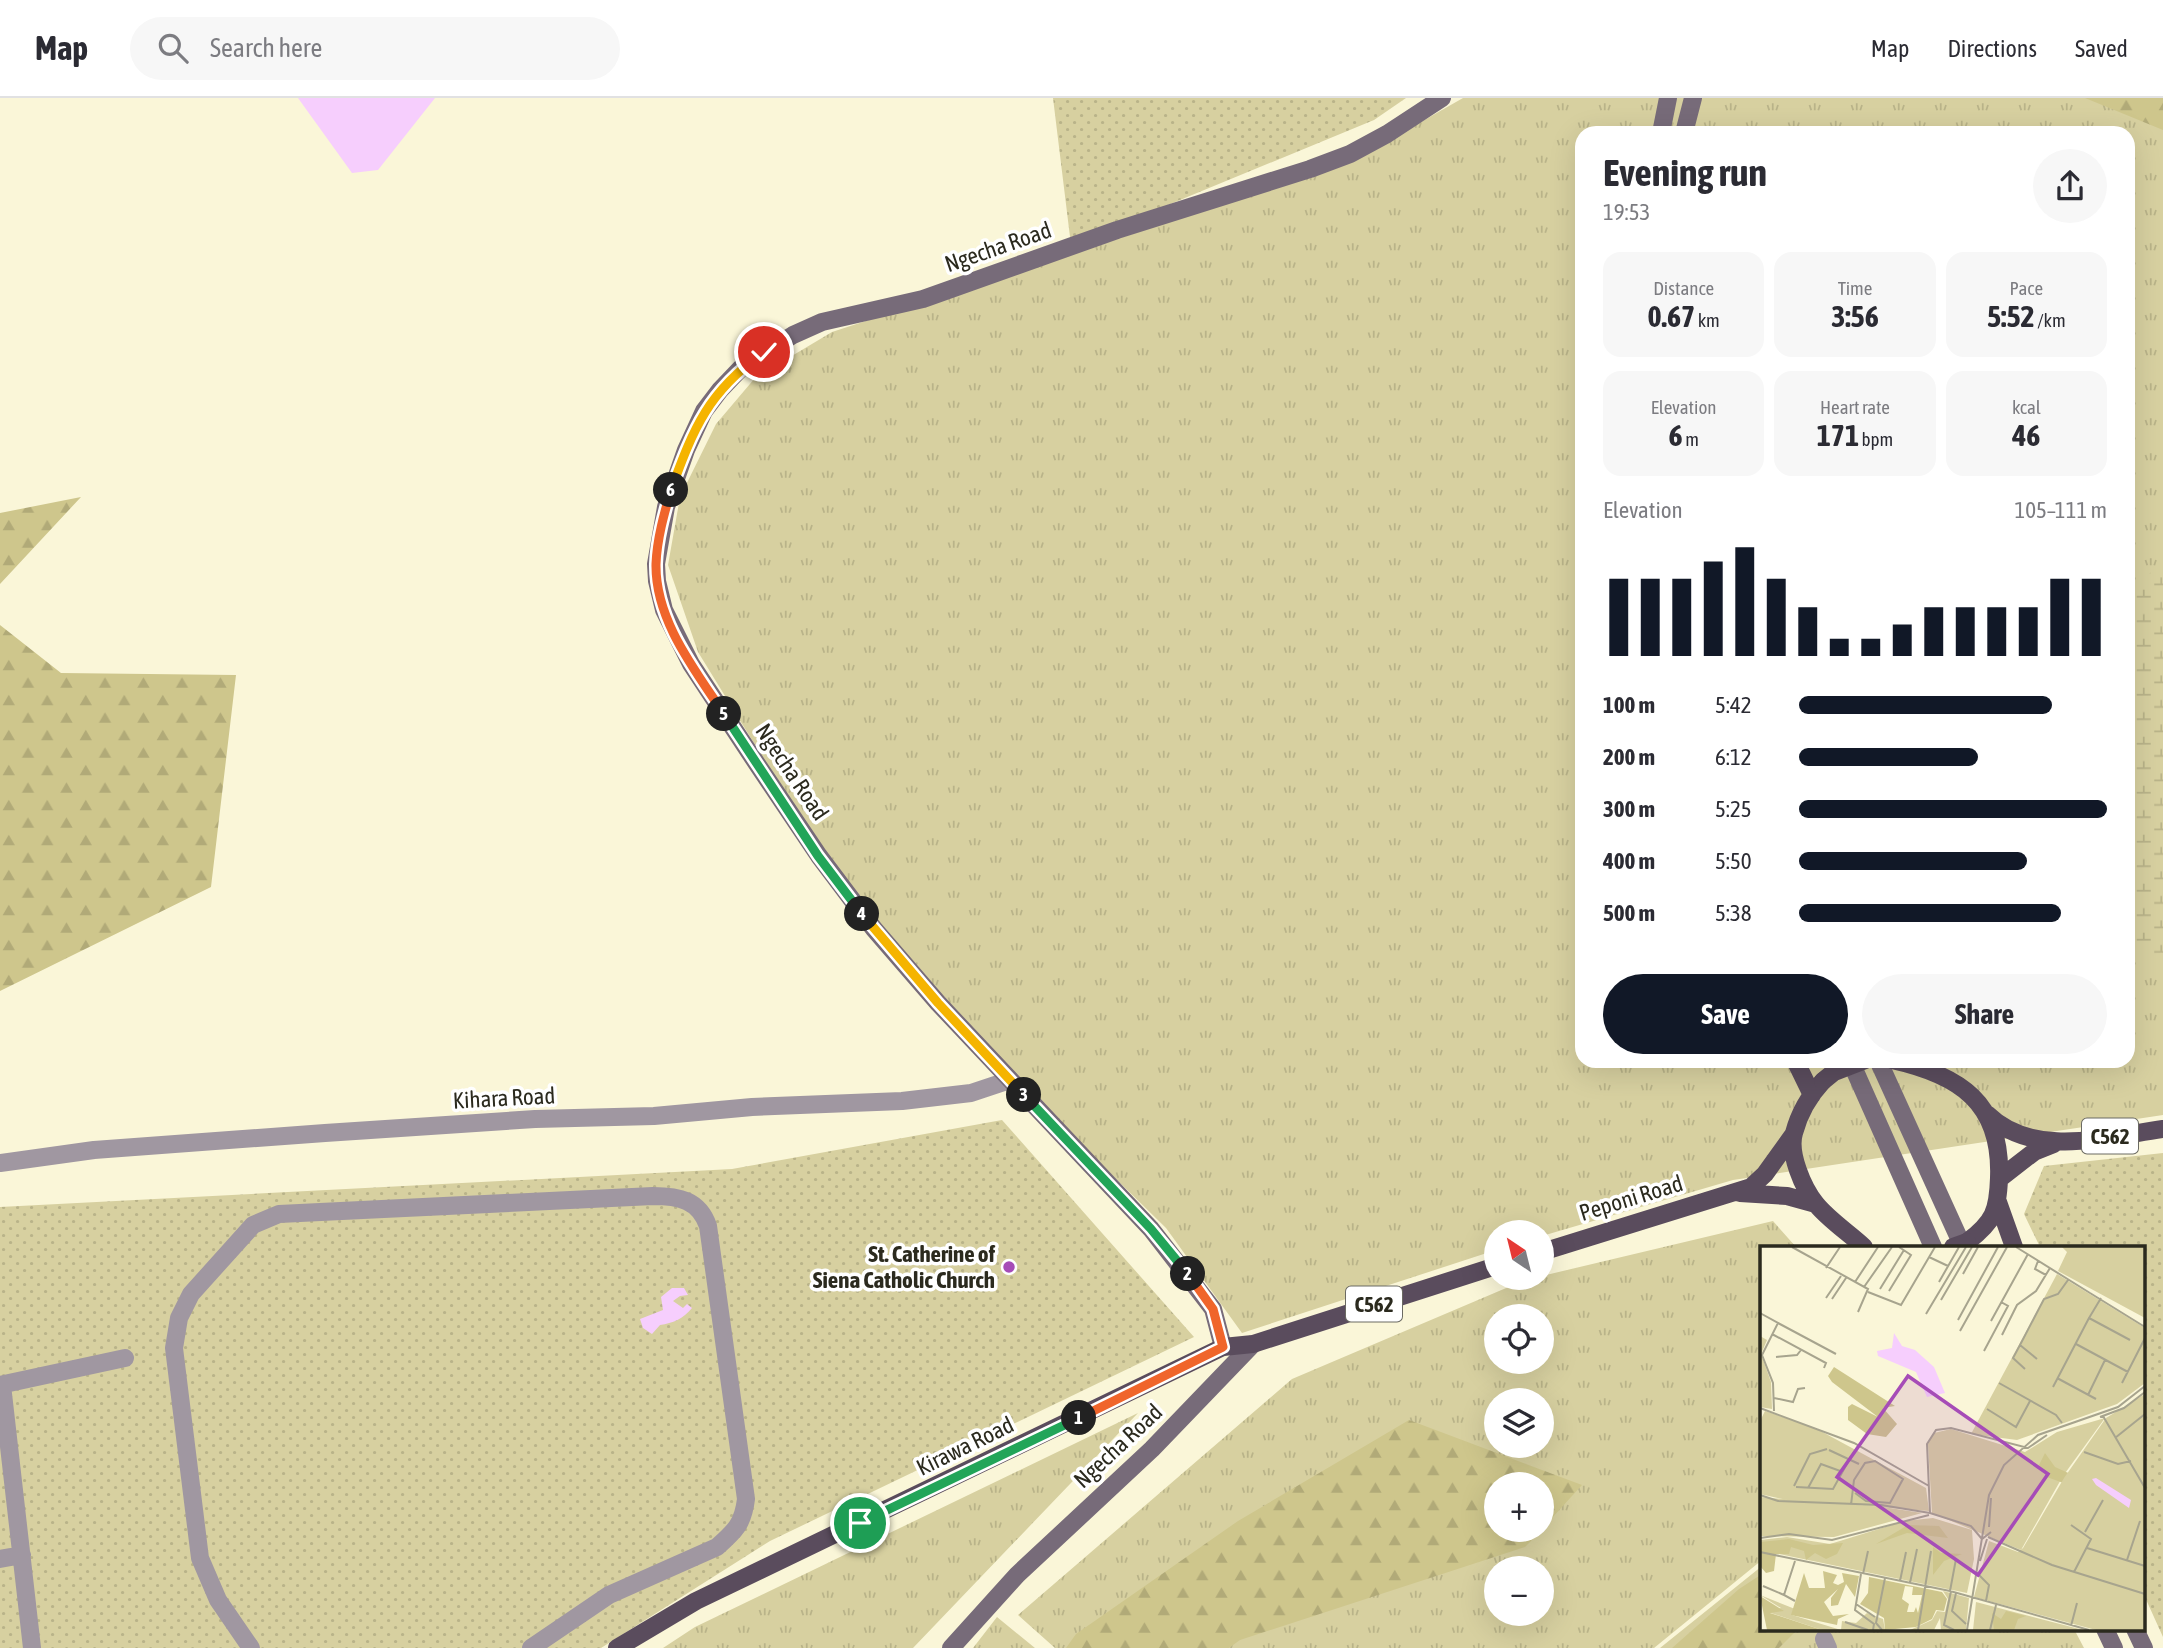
<!DOCTYPE html>
<html lang="en">
<head>
<meta charset="utf-8">
<style>
	:root { --surface:#fff; --page:#f7f7f7; --text:#2b2b33; --muted:#7c7c81; --line:#e1e1e2; --accent:#111827 }
	body { margin:0; font-family:"Asap Condensed",sans-serif; background:var(--page); color:var(--text); height:100vh; display:flex; flex-direction:column; font-size:26px; white-space:nowrap }
	* { box-sizing:border-box; margin:0 }
	p { font-size:23px; color:var(--muted) }
	.icon { flex:none; width:38px; height:38px; fill:none; stroke:currentColor; stroke-width:2; stroke-linecap:round; stroke-linejoin:round }
	.map { position:relative; flex:1; overflow:hidden }
	.panel { position:absolute; left:1575px; top:28px; width:560px; height:942px; display:flex; flex-direction:column; background:var(--surface); border-radius:21px; box-shadow:0 7px 28px #0002 }
	.panel>* { flex:none }
	.needle { width:46px; rotate:325deg }
	.buttons { position:absolute; left:1484px; top:1122px; display:grid; gap:14px }
	.buttons a { display:grid; place-items:center; width:70px; height:70px; border-radius:50%; background:var(--surface); box-shadow:0 7px 28px #0002; font-size:35px }
	.pin { position:absolute; display:grid; place-items:center; width:60px; height:60px; color:#fff; margin:-30px; border:4px solid #fff; border-radius:50%; box-shadow:0 2px 7px #0007 }
	.km { position:absolute; width:35px; height:35px; margin:-18px; border-radius:50%; background:#222; color:#fff; font-size:19px; line-height:35px; text-align:center }
	.round { display:grid; place-items:center; flex:none; width:74px; height:74px; border-radius:37px; background:var(--page) }
	.head { display:flex; align-items:center; justify-content:space-between; height:119px; padding:0 28px }
	h1 { font-size:38px; font-weight:700; line-height:52px }
	.stats { display:grid; grid-template-columns:repeat(3,1fr); gap:10px; height:119px; padding:7px 28px }
	.stats div { display:grid; align-content:center; border-radius:18px; background:var(--page); text-align:center }
	.stats b { font-size:30px; font-weight:700 }
	.stats small { font-size:19px; font-weight:400 }
	.stats p { font-size:19px }
	.chart { height:196px; padding:14px 28px }
	.chart p { display:flex; justify-content:space-between }
	.chart svg { width:100%; height:126px; margin-top:7px; stroke:var(--accent); stroke-width:6 }
	.cta { display:flex; gap:14px; margin-top:auto; padding:14px 28px }
	.cta a { flex:1; height:80px; border-radius:42px; background:var(--accent); color:#fff; font-size:28px; font-weight:700; line-height:80px; text-align:center }
	.cta a+a { background:var(--page); color:var(--text) }
	ul { padding:0 28px; list-style:none; font-size:23px }
	li { display:grid; grid-template-columns:112px 84px 1fr; align-items:center; height:52px }
	li i { height:18px; border-radius:9px; background:var(--accent) }
	header { display:flex; align-items:center; gap:42px; box-sizing:border-box; height:98px; padding:0 35px; background:var(--surface); border-bottom:2px solid var(--line) }
	header strong { font-size:33px }
	nav { display:flex; gap:38px; margin-inline-start:auto; font-size:24px }
	.search { width:490px; height:63px; background:var(--page); display:flex; align-items:center; gap:18px; box-sizing:border-box; padding:0 24px; border-radius:38px; color:var(--muted); font-size:26px }
	.map>svg:first-child { display:block }
</style>
</head>
<body>
<header>
<strong>Map</strong>
<div class="search"><svg class="icon" aria-label="search" viewBox="0 0 24 24"><circle cx="10" cy="10" r="6"/><path d="M15 15l6 6"/></svg>Search here</div>
<nav><a>Map</a><a>Directions</a><a>Saved</a></nav>
</header>
<div class="map">
<svg width="2163" height="1550" viewBox="0 0 2163 1550">
	<defs>
		<pattern id="grass-tufts" width="24" height="20" patternUnits="userSpaceOnUse" patternTransform="scale(1.75)"><rect width="24" height="20" fill="#d7d0a0"/><path d="M3 7l-1-3M5 7V3M7 7l1-3M15 17l-1-3M17 17v-4M19 17l1-3" fill="none" stroke="#b9b389"/></pattern>
		<pattern id="forest-firs" width="22" height="20" patternUnits="userSpaceOnUse" patternTransform="scale(1.75)"><rect width="22" height="20" fill="#cec68c"/><path d="M5 1l3.5 6h-7zM16 11l3.5 6h-7z" fill="#b1aa78"/></pattern>
		<pattern id="wetland-marsh" width="20" height="14" patternUnits="userSpaceOnUse" patternTransform="scale(1.75)"><rect width="20" height="14" fill="#d7d0a0"/><path d="M1 5h8M5 5V1M11 12h8M15 12V8" fill="none" stroke="#b9b389"/></pattern>
		<pattern id="garden-dots" width="8" height="8" patternUnits="userSpaceOnUse" patternTransform="scale(1.75)"><rect width="8" height="8" fill="#d7d0a0"/><path d="M2 2h.1M6 6h.1" fill="none" stroke="#b9b389" stroke-width="1.8" stroke-linecap="round"/></pattern>
	</defs>
	<rect width="100%" height="100%" fill="#faf6d8"/>
	<!-- grass -->
	<path fill="url(#grass-tufts)" fill-rule="evenodd" d="M 1463,0 L 2163,0 L 2163,1017 L 1733,1082 L 1542,1138 L 1542,1134 L 1496,1134 L 1496,1152 L 1242,1235 L 1166,1130 L 1060,1026 L 843,790 L 698,554 L 668,467 L 680,399 L 716,326 L 755,280 L 832,234 L 1349,65 ZM 1582,35 L 2128,35 L 2128,962 L 1582,962 Z
		M 1773,1123 L 1796,1149 L 1762,1149 L 1762,1462 L 1654,1550 L 1055,1550 L 1018,1517 L 1292,1281 L 1525,1182 ZM 1496,1218 L 1542,1218 L 1542,1264 L 1496,1264 ZM 1496,1302 L 1542,1302 L 1542,1348 L 1496,1348 ZM 1496,1386 L 1542,1386 L 1542,1432 L 1496,1432 ZM 1496,1470 L 1542,1470 L 1542,1516 L 1496,1516 Z
		M 1138,1315 L 913,1550 L 663,1550 L 695,1529 Z
		M 1762,1468 L 1762,1531 L 2074,1531 L 2084,1550 L 1660,1550 Z
		M 997,1519 L 1035,1550 L 973,1550 Z"/>
	<!-- forest -->
	<path fill="url(#forest-firs)" d="M 2085,0 L 2163,0 L 2163,32 Z
		M 81,399 L 0,486 L 0,415 Z
		M 0,527 L 61,575 L 236,577 L 211,789 L 0,893 Z
		M 1409,1322 L 1582,1387 L 1542,1431 L 1542,1386 L 1496,1386 L 1496,1432 L 1542,1432 L 1525,1449 L 1240,1542 L 1229,1550 L 1066,1550 L 1076,1536 L 1238,1423 Z
		M 1762,1476 L 1762,1531 L 1798,1531 L 1779,1550 L 1672,1550 L 1739,1491 Z"/>
	<!-- wetland -->
	<path fill="url(#wetland-marsh)" d="M 2163,467 L 2163,855 L 2145,856 L 2128,835 L 2128,489 Z"/>
	<!-- garden -->
	<path fill="url(#garden-dots)" d="M 1053,0 L 1406,0 L 1374,22 L 1071,147 Z
		M 1002,1022 L 1194,1239 L 770,1443 L 601,1550 L 0,1550 L 0,1109 L 732,1071 Z
		M 2163,1055 L 2163,1539 L 2144,1497 L 2144,1149 L 2040,1149 L 2024,1116 L 2044,1068 Z"/>
	<!-- water -->
	<path fill="#f6cefd" d="M 298,0 L 435,0 L 378,72 L 352,75 Z
		M 672,1190 L 684,1190 L 688,1197 L 680,1198 L 673,1203 L 683,1210 L 687,1206 L 692,1210 C 683,1221 673,1225 660,1227 L 652,1236 L 643,1230 L 640,1221 L 663,1212 L 661,1199 Z"/>
	<g fill="none" stroke-linecap="round" stroke-linejoin="round">
		<!-- street -->
		<path stroke="#a097a1" stroke-width="18" d="M 0,1065 L 94,1052 L 325,1035 L 535,1021 L 654,1018 L 752,1009 L 902,1003 L 971,995 L 1010,982
			M 0,1287 L 125,1260
			M 2,1287 L 32,1550
			M 0,1461 L 22,1457
			M 1824,1541 L 1828,1550
			M 251,1550 L 218,1502 L 200,1460 L 174,1250 L 179,1220 L 191,1196 L 253,1127 L 279,1116 L 653,1098 C 679,1098 699,1102 708,1128 L 746,1401 C 743,1426 735,1433 717,1449 L 609,1497 L 531,1550"/>
		<!-- secondary -->
		<path stroke="#776b79" stroke-width="18" d="M 1661,35 L 1668,0
			M 1684,35 L 1693,0
			M 1850,962 L 1933,1149
			M 1878,962 L 1963,1149
			M 1223,1249 L 1213,1211 L 1151,1131 L 938,905 L 874,831 L 819,758 L 757,666 L 691,566 L 664,512 L 657,483 L 656,466 L 666,409 L 686,352 L 704,313 L 720,292 L 741,270 L 793,237 L 822,224 L 923,201 L 1117,132 L 1310,71 L 1350,56 L 1387,36 L 1442,0
			M 2105,1531 L 2114,1550
			M 2135,1531 L 2144,1550
			M 951,1550 L 1017,1477 L 1152,1351 L 1253,1246"/>
		<!-- primary -->
		<path stroke="#5a4c5d" stroke-width="18" d="M 1795,962 L 1812,997
			M 1892,962 C 1960,977 2002,1005 1999,1080 C 1998,1112 1994,1124 1967,1144
			M 1823,983 C 1810,997 1799,1016 1794,1035 C 1788,1055 1803,1090 1816,1106 C 1829,1122 1849,1135 1864,1149
			M 1987,1016 C 2033,1061 2106,1039 2163,1031
			M 1999,1081 L 2034,1054 L 2054,1046
			M 1740,1095 L 1787,1098 L 1816,1106
			M 1998,1104 L 2014,1149
			M 1542,1154 L 1751,1089 L 1765,1076 L 1793,1037
			M 617,1550 L 696,1503 L 1223,1249 L 1253,1246 L 1496,1168"/>
		<!-- primary-bridge -->
		<path stroke="#5a4c5d" stroke-width="18" d="M 1823,983 L 1834,974 L 1865,962
			M 1953,1149 L 1967,1144"/>
	</g>
	<g fill="none" stroke-linecap="round" stroke-linejoin="round">
		<defs>
			<path id="split-1" d="M 860,1425 L 1079,1320"/>
			<path id="split-2" d="M 1079,1320 L 1223,1249 L 1213,1211 L 1188,1176"/>
			<path id="split-3" d="M 1024,997 L 1151,1131 L 1188,1176"/>
			<path id="split-4" d="M 862,816 L 938,905 L 1024,997"/>
			<path id="split-5" d="M 724,616 L 818,758 L 862,816"/>
			<path id="split-6" d="M 671,392 C 664,416 657,441 656,466 C 655,522 695,572 724,616"/>
			<path id="split-7" d="M 671,392 C 694,329 708,294 764,254"/>
		</defs>
		<!-- split-1 casing -->
		<use href="#split-1" stroke="#fff" stroke-width="14"/>
		<!-- split-2 casing -->
		<use href="#split-2" stroke="#fff" stroke-width="14"/>
		<!-- split-3 casing -->
		<use href="#split-3" stroke="#fff" stroke-width="14"/>
		<!-- split-4 casing -->
		<use href="#split-4" stroke="#fff" stroke-width="14"/>
		<!-- split-5 casing -->
		<use href="#split-5" stroke="#fff" stroke-width="14"/>
		<!-- split-6 casing -->
		<use href="#split-6" stroke="#fff" stroke-width="14"/>
		<!-- split-7 casing -->
		<use href="#split-7" stroke="#fff" stroke-width="14"/>
		<!-- split-1 -->
		<use href="#split-1" stroke="#22a559" stroke-width="9"/>
		<!-- split-2 -->
		<use href="#split-2" stroke="#f0652b" stroke-width="9"/>
		<!-- split-3 -->
		<use href="#split-3" stroke="#22a559" stroke-width="9"/>
		<!-- split-4 -->
		<use href="#split-4" stroke="#f5b400" stroke-width="9"/>
		<!-- split-5 -->
		<use href="#split-5" stroke="#22a559" stroke-width="9"/>
		<!-- split-6 -->
		<use href="#split-6" stroke="#f0652b" stroke-width="9"/>
		<!-- split-7 -->
		<use href="#split-7" stroke="#f5b400" stroke-width="9"/>
	</g>
	<!-- markers -->
	<circle fill="#a64cb7" stroke="#fff" stroke-width="2.5" cx="1009" cy="1169" r="7"/>
	<g text-anchor="middle" dominant-baseline="central" stroke-width="7" stroke-linejoin="round" paint-order="stroke">
		<!-- shield labels -->
		<g fill="#fff" stroke="#6b6a62" stroke-width="2">
			<rect x="2082" y="1020.5" width="56" height="35" rx="5"/>
			<rect x="1346" y="1188.5" width="56" height="35" rx="5"/>
		</g>
		<g font-size="21" font-weight="bold" fill="#2b2a1e">
			<text x="2110" y="1038">C562</text>
			<text x="1374" y="1206">C562</text>
		</g>
		<!-- street labels -->
		<g font-size="23" fill="#2b2a1e" stroke="#fff">
			<text transform="translate(998 149) rotate(-19)">Ngecha Road</text>
			<text transform="translate(792 674) rotate(56)">Ngecha Road</text>
			<text transform="translate(504 1000) rotate(-3)">Kihara Road</text>
			<text transform="translate(1631 1100) rotate(-17)">Peponi Road</text>
			<text transform="translate(965 1348) rotate(-26)">Kirawa Road</text>
			<text transform="translate(1118 1348) rotate(-43)">Ngecha Road</text>
		</g>
		<!-- poi labels -->
		<g font-size="23" font-weight="bold" fill="#2b2a1e" stroke="#fff" text-anchor="end">
			<text x="995" y="1156">St. Catherine of<tspan x="995" dy="26">Siena Catholic Church</tspan></text>
		</g>
	</g>
	<!-- overview -->
	<g transform="translate(1760 1148)">
		<rect width="385" height="385" fill="#faf6d8"/>
		<path d="M 0,90 L 7,94 L 1,108 L 11,136 L 12,163 L 0,161 ZM 345,172 L 303,230 L 261,304 L 172,267 L 168,198 L 174,187 L 191,183 L 265,206 L 297,186 ZM 0,251 L 123,261 L 162,267 L 74,291 L 0,290 ZM 173,272 L 212,284 L 214,313 L 207,347 L 0,304 L 0,294 L 27,291 L 70,298 L 145,275 ZM 0,349 L 35,363 L 32,369 L 81,384 L 82,375 L 96,377 L 107,367 L 123,373 L 125,384 L 62,384 L 8,366 L 21,362 ZM 216,356 L 323,384 L 213,384 Z" fill="#d7d0a0"/>
		<path d="M 74,121 L 135,160 L 123,162 L 137,178 L 126,191 L 107,188 L 88,174 L 88,161 L 92,158 L 118,171 L 72,136 L 68,130 ZM 285,207 L 295,221 L 315,230 L 306,238 L 287,231 L 279,219 ZM 148,279 L 179,280 L 188,292 L 147,287 L 116,298 ZM 29,293 L 53,299 L 83,297 L 77,308 L 66,313 L 55,307 L 46,314 L 44,305 L 31,301 L 29,308 L 16,308 L 14,325 L 6,327 L 0,320 L 0,296 ZM 173,301 L 181,307 L 202,308 L 184,315 L 173,329 ZM 63,325 L 77,329 L 73,337 L 78,339 L 84,336 L 82,327 L 99,330 L 95,351 L 86,338 L 78,359 L 71,360 L 71,352 L 78,343 L 64,356 L 73,370 L 89,368 L 78,373 L 77,379 L 31,369 L 44,327 L 49,342 L 65,342 ZM 109,331 L 182,346 L 187,353 L 184,365 L 176,364 L 172,373 L 156,381 L 125,384 L 124,372 L 100,358 L 108,347 ZM 145,340 L 153,341 L 152,349 L 162,349 L 158,367 L 156,361 L 154,366 L 147,366 L 149,358 L 142,353 ZM 0,350 L 24,365 L 10,367 L 62,384 L 7,384 ZM 246,365 L 266,370 L 258,373 L 254,384 L 234,384 L 232,367 L 241,373 Z" fill="#cec68c" fill-rule="evenodd"/>
		<path d="M 264,259 L 281,262 L 257,290 L 248,283 L 249,268 Z" fill="#d7d0a0"/>
		<path d="M 302,1 L 385,1 L 385,72 L 298,25 L 307,6 ZM 297,28 L 385,82 L 385,137 L 357,158 L 257,194 L 211,188 ZM 385,148 L 385,384 L 336,384 L 214,351 L 229,295 L 258,306 L 263,302 L 304,232 L 346,172 ZM 5,165 L 55,182 L 166,242 L 169,265 L 27,254 L 0,248 L 0,175 ZM 183,345 L 209,352 L 206,384 L 181,384 L 180,372 L 174,384 L 150,384 L 172,374 L 177,365 L 185,366 L 188,353 Z" fill="#d7d0a0"/>
		<path d="M 134,87 L 142,100 L 155,104 L 174,121 L 185,147 L 167,151 L 156,126 L 118,110 L 117,105 L 132,102 ZM 336,232 L 371,254 L 369,262 L 336,239 L 332,233 Z" fill="#f6cefd"/>
		<path fill="none" stroke="#a7a48e" stroke-width="2" d="M 32,1 L 108,43 L 98,66M 256,1 L 330,47M 169,11 L 188,20M 278,15 L 275,23 L 286,29M 66,22 L 80,1M 203,28 L 218,1M 95,36 L 118,1M 179,36 L 199,1M 104,41 L 132,1M 120,43 L 144,4M 129,45 L 151,9 L 139,1M 108,46 L 141,59 L 175,1M 330,47 L 385,81M 66,52 L 81,30M 341,52 L 329,72 L 370,94M 72,53 L 86,32M 181,54 L 212,1M 0,67 L 18,77 L 2,109 L 13,137 L 14,165M 166,68 L 206,1M 198,74 L 238,1M 231,75 L 268,8M 18,77 L 76,108M 200,85 L 247,1M 12,88 L 66,117 L 64,122M 242,89 L 257,59 L 276,45 L 290,22M 316,98 L 368,126M 260,99 L 253,112 L 265,123M 224,105 L 248,60 L 241,56M 16,111 L 37,109 L 41,104M 277,113 L 260,99 L 284,53 L 298,48 L 308,34M 297,132 L 336,153M 239,137 L 296,169 L 302,177M 362,137 L 385,92M 293,141 L 329,72M 328,149 L 345,114M 14,152 L 33,156 L 38,143 L 45,142M 0,162 L 94,197 L 169,240M 227,163 L 256,181 L 270,155M 343,170 L 385,242M 340,171 L 364,162 L 385,146M 355,192 L 385,168M 69,204 L 99,218M 324,206 L 358,218 L 371,215M 34,240 L 50,208 L 67,203M 36,241 L 73,243 L 89,214M 48,242 L 61,218 L 83,226M 0,249 L 18,255 L 121,259 L 170,267 L 211,280 L 222,293 L 231,286M 91,259 L 94,234 L 105,217 L 115,215 L 143,233 L 130,257 L 106,255 L 95,247M 170,267 L 167,198 L 176,184 L 191,182 L 268,202 L 287,189M 311,279 L 331,293 L 314,326M 229,281 L 231,252M 325,286 L 343,254M 228,291 L 292,319 L 385,348M 0,292 L 29,288 L 72,294 L 169,269M 327,302 L 385,320M 0,306 L 190,345 L 329,384M 367,314 L 380,275M 220,315 L 227,293M 217,327 L 229,339 L 226,355M 101,328 L 95,364 L 114,378 L 113,384M 103,328 L 108,305M 140,335 L 146,306M 150,337 L 157,303M 3,340 L 24,349M 190,345 L 196,313M 191,345 L 184,379 L 194,384M 196,347 L 192,365 L 206,378M 35,355 L 24,349 L 35,315M 96,358 L 115,371M 85,376 L 108,384M 311,380 L 317,357M 122,384 L 116,377 L 125,332M 158,384 L 171,305M 207,384 L 229,249 L 244,219 L 278,189 L 358,161 L 385,140M 230,384 L 236,359"/>
		<path fill="#a64cb7" fill-opacity="0.15" stroke="#a64cb7" stroke-width="3.5" d="M 148,130 L 288,228 L 218,329 L 77,231 Z"/>
		<rect width="385" height="385" fill="none" stroke="#2b2a1e" stroke-width="3.5"/>
	</g>
</svg>
<div class="buttons">
<a><svg class="needle" viewBox="-14 -14 28 28"><path d="M0-13l5 13h-10z" fill="#e53935"/><path d="M0 13l5-13h-10z" fill="#7c7c81"/></svg></a>
<a><svg class="icon" aria-label="locate" viewBox="0 0 24 24"><circle cx="12" cy="12" r="6"/><path d="M12 2v4M12 18v4M2 12h4M18 12h4"/></svg></a>
<a><svg class="icon" aria-label="layers" viewBox="0 0 24 24"><path d="M12 4l9 5-9 5-9-5zM3 14l9 5 9-5"/></svg></a>
<a>+</a>
<a>−</a>
</div>
<div class="pin" style="left:860px;top:1425px;background:#1e9e55"><svg class="icon" aria-label="arrive" viewBox="0 0 24 24"><path d="M6 21V4h12l-3 4 3 4H6"/></svg></div>
<div class="pin" style="left:764px;top:254px;background:#d93025"><svg class="icon" aria-label="check" viewBox="0 0 24 24"><path d="M5 12l5 5 9-10"/></svg></div>
<b class="km" style="left:1079px;top:1320px">1</b>
<b class="km" style="left:1188px;top:1176px">2</b>
<b class="km" style="left:1024px;top:997px">3</b>
<b class="km" style="left:862px;top:816px">4</b>
<b class="km" style="left:724px;top:616px">5</b>
<b class="km" style="left:671px;top:392px">6</b>
<section class="panel">
<div class="head"><div><h1>Evening run</h1><p>19:53</p></div><a class="round"><svg class="icon" aria-label="share" viewBox="0 0 24 24"><path d="M12 15V3M7 8l5-5 5 5M5 13v7h14v-7"/></svg></a></div>
<div class="stats">
<div><p>Distance</p><b>0.67<small> km</small></b></div>
<div><p>Time</p><b>3:56</b></div>
<div><p>Pace</p><b>5:52<small> /km</small></b></div>
</div>
<div class="stats">
<div><p>Elevation</p><b>6<small> m</small></b></div>
<div><p>Heart rate</p><b>171<small> bpm</small></b></div>
<div><p>kcal</p><b>46</b></div>
</div>
<div class="chart"><p><span>Elevation</span>105–111 m</p>
<svg viewBox="0 0 160 44" preserveAspectRatio="none"><path d="M5 44V17M15 44V17M25 44V17M35 44V11M45 44V6M55 44V17M65 44V27M75 44V38M85 44V38M95 44V33M105 44V27M115 44V27M125 44V27M135 44V27M145 44V17M155 44V17"/></svg>
</div>
<ul>
<li><b>100 m</b>5:42<i style="width:82%"></i></li>
<li><b>200 m</b>6:12<i style="width:58%"></i></li>
<li><b>300 m</b>5:25<i style="width:100%"></i></li>
<li><b>400 m</b>5:50<i style="width:74%"></i></li>
<li><b>500 m</b>5:38<i style="width:85%"></i></li>
</ul>
<div class="cta"><a>Save</a><a>Share</a></div>
</section>
</div>
</body>
</html>
